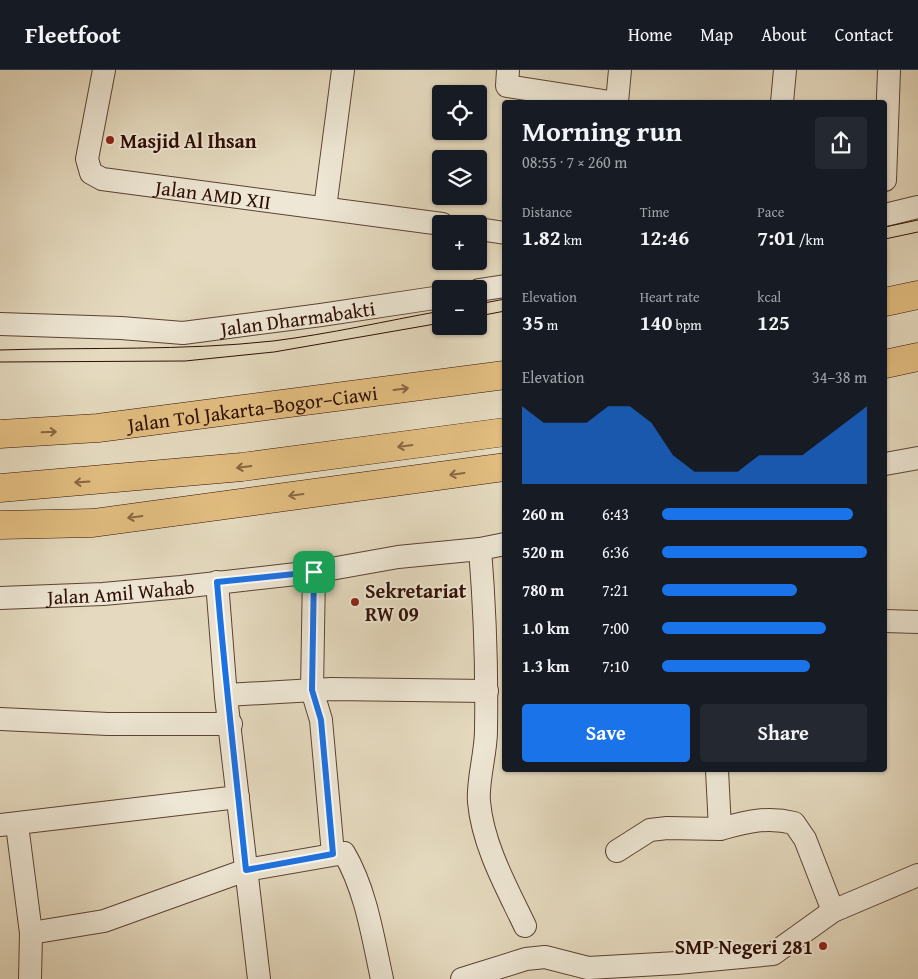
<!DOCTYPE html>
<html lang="en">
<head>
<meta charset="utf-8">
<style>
	:root { --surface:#171b24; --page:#242831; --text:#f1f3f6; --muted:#9ea1a6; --line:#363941; --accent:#1a73e8 }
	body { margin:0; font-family:"Gentium Book Plus",serif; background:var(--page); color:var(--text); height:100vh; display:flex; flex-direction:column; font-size:19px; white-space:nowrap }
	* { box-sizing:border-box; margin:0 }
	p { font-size:16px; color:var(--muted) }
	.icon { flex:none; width:28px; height:28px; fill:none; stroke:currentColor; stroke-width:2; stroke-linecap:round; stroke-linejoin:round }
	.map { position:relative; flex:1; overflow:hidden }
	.side { position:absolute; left:502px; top:30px; width:385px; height:672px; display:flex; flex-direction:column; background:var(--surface); border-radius:5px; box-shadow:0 1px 4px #0004 }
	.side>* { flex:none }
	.controls { position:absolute; left:432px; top:15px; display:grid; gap:10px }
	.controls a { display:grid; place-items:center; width:55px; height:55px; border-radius:5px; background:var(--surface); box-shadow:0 1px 4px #0004; font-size:25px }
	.pin { position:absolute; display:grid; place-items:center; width:42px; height:42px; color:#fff; margin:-21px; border-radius:10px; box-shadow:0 2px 8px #0006 }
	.round { display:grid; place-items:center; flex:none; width:52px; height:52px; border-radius:5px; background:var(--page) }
	.overview { display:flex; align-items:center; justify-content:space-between; height:85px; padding:0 20px }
	h1 { font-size:28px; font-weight:800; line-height:38px }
	.metrics { display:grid; grid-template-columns:repeat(3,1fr); gap:8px; height:85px; padding:5px 20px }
	.metrics div { display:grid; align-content:center }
	.metrics b { font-size:21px; font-weight:800 }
	.metrics small { font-size:14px; font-weight:400 }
	.metrics p { font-size:14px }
	.chart { height:140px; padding:10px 20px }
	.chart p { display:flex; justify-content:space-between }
	.chart svg { width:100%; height:90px; margin-top:5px; fill:var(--accent); opacity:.7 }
	.button { display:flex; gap:10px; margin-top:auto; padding:10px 20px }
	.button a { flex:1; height:58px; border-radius:5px; background:var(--accent); color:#fff; font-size:20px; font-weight:800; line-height:58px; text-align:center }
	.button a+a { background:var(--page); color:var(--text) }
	ul { padding:0 20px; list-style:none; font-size:16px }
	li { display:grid; grid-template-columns:80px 60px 1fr; align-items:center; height:38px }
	li i { height:12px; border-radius:6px; background:var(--accent) }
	header { display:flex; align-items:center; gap:30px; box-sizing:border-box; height:70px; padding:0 25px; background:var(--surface); border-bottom:1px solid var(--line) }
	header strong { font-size:24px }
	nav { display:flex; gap:28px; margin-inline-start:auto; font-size:18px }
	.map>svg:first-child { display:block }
</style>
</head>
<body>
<header>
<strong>Fleetfoot</strong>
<nav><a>Home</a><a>Map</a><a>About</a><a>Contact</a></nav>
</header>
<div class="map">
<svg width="918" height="909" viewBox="0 0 918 909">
	<rect width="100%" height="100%" fill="#e5dabf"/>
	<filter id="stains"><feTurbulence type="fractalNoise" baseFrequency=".004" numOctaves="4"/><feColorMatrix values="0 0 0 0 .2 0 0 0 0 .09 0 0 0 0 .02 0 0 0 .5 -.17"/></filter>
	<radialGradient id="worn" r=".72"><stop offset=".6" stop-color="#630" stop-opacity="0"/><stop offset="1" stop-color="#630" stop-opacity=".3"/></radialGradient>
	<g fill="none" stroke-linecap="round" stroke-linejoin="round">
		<defs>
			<g id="minor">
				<path id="s1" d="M 104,0 L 87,89 L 91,103 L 102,109 L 442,154"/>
				<path d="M 508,0 L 507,16 L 610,32"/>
				<path d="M 617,32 L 620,0"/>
				<path d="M 782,32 L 785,0"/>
				<path d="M 885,110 L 889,0"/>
				<path d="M 325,138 L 343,0"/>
				<path d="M 885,145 L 918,137"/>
				<path d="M 479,159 L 505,163"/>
				<path d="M 479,220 L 505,216"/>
				<path id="s2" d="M 0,254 L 121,258 L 183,263 L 321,245 L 441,227"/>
				<path d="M 885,394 L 918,388"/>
				<path d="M 480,479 C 485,540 487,600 486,661 C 486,683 477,712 479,732 C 483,776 507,818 525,856"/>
				<path d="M 314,502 L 312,620 L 321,650 L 333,784"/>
				<path d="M 217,512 L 226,627 L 259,909"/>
				<path id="s3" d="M 0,528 L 103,524 L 181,517 L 314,502 L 398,487 L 480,479 L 505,474"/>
				<path d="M 885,551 L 918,552"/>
				<path d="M 226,625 L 331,619 L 487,621"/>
				<path d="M 0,649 L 108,654 L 231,654"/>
				<path d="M 717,700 L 720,759 C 746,752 767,746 794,753 L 805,769 L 833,841"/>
				<path d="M 0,755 L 238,727"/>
				<path d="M 17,755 L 31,863 L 30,909"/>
				<path d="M 617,781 L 650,760 L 667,758 L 720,759"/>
				<path d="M 31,863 L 104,851 L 246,800 L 344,783 C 366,820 373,868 382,909"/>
				<path d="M 462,909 L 526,889 L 545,887 L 588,898 L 677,893 L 773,884 L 833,841 L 918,805"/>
			</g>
			<g id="motorway">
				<path d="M 885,232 L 918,225"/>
				<path d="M 885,294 L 918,287"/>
				<path id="s4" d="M 0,364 L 98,358 L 505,305"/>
				<path d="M 0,418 L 242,397 L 505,362"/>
				<path d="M 0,455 L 93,453 L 505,397"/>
			</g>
		</defs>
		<!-- minor casing -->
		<use href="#minor" stroke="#5c4233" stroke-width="24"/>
		<!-- motorway casing -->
		<use href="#motorway" stroke="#2f0f04" stroke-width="29"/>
		<!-- minor -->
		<use href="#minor" stroke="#eee7d5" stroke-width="22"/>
		<!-- motorway -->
		<use href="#motorway" stroke="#e2bd80" stroke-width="28"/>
		<!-- tram -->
		<path stroke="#2f0f04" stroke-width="1" d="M 885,157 L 918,150
			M 885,169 L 918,162
			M 479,234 L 505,229
			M 479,246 L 505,241
			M 0,280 C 91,277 182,281 273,271 C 329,264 386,251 441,241
			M 0,292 L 185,291 L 274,282 L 441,253"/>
	</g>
	<!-- one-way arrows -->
	<defs><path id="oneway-shaft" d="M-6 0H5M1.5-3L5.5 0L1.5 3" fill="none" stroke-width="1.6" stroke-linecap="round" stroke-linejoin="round" transform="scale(1.25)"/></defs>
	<g stroke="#886642">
		<use href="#oneway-shaft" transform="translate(401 319) rotate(-7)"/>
		<use href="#oneway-shaft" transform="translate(49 362) rotate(-2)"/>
		<use href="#oneway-shaft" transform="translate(405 376) rotate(172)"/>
		<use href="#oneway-shaft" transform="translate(244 397) rotate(173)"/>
		<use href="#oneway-shaft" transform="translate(457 404) rotate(172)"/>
		<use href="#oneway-shaft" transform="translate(82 412) rotate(176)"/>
		<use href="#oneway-shaft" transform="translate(296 425) rotate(172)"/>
		<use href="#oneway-shaft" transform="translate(135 447) rotate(172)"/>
	</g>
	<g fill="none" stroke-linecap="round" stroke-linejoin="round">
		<defs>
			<path id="route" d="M 314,502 L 312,620 L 321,650 L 333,784 L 246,800 C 236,704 225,608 217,512 Z"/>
		</defs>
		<!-- route casing -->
		<use href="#route" stroke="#fff" stroke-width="10"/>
		<!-- route -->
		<use href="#route" stroke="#1a73e8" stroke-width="6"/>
	</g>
	<!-- markers -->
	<g fill="#8f2418" stroke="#eee7d5" stroke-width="2">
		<circle cx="110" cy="70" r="5"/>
		<circle cx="355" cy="532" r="5"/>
		<circle cx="823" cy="876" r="5"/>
	</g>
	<g text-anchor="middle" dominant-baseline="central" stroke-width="4" stroke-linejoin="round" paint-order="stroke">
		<!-- poi labels -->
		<g font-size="20" font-weight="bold" fill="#2f0f04" stroke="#eee7d5" text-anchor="start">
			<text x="120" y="70">Masjid Al Ihsan</text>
			<text x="365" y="520">Sekretariat<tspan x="365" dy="23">RW 09</tspan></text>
			<text x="813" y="876" text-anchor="end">SMP Negeri 281</text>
		</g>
		<!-- street labels -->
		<g font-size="20" fill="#2f0f04" stroke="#eee7d5">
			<text stroke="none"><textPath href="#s1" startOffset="230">Jalan AMD XII</textPath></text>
			<text stroke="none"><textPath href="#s2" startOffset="299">Jalan Dharmabakti</textPath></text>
			<text stroke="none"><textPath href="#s4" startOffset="254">Jalan Tol Jakarta–Bogor–Ciawi</textPath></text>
			<text stroke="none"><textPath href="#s3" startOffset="121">Jalan Amil Wahab</textPath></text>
		</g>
	</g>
	<rect width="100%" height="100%" filter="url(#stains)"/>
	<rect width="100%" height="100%" fill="url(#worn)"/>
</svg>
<div class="controls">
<a><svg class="icon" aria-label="locate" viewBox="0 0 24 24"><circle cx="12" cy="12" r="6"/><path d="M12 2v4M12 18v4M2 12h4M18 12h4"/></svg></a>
<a><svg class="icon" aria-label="layers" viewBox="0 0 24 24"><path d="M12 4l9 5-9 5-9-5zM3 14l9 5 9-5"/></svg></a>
<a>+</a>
<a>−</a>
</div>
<div class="pin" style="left:314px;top:502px;background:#1e9e55"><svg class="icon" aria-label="arrive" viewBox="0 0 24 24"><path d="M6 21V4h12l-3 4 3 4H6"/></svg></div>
<section class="side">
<div class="overview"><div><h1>Morning run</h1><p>08:55 · 7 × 260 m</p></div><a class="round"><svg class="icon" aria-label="share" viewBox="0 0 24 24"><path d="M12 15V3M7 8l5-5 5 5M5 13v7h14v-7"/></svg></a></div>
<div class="metrics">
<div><p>Distance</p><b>1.82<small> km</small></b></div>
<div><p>Time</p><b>12:46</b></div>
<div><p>Pace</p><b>7:01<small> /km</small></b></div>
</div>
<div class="metrics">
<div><p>Elevation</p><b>35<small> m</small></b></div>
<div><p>Heart rate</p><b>140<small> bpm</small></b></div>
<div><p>kcal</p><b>125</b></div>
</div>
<div class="chart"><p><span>Elevation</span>34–38 m</p>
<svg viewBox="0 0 160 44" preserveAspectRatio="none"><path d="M0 44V6L10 14L20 14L30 14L40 6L50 6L60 14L70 30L80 38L90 38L100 38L110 30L120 30L130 30L140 22L150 14L160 6V44z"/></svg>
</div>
<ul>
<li><b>260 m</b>6:43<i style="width:93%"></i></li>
<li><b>520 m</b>6:36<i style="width:100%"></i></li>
<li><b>780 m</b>7:21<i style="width:66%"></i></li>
<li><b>1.0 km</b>7:00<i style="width:80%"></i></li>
<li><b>1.3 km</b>7:10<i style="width:72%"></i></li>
</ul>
<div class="button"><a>Save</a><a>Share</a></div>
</section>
</div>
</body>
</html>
